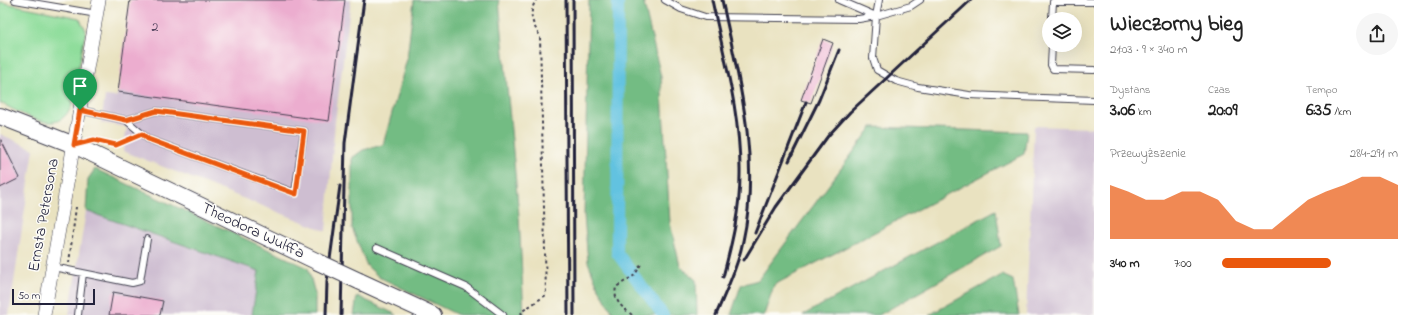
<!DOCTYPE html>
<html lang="pl">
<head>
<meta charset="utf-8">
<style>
	:root { --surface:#fff; --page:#f6f6f6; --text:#222; --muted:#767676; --accent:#ea580c }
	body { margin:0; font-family:"Indie Flower",sans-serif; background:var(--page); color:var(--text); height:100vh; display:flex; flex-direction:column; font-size:15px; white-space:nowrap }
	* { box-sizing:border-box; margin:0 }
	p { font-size:13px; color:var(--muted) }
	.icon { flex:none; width:22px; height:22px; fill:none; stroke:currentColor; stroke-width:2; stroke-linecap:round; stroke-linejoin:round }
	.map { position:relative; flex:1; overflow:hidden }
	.sheet { display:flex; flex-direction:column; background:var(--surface); width:320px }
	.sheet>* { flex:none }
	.buttons { position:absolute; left:1042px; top:12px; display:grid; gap:8px }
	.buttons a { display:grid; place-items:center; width:40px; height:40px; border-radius:50%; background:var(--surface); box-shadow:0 4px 16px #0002; font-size:20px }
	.scale { position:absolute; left:12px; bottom:10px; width:83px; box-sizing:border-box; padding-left:4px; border:2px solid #22223b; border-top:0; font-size:11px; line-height:14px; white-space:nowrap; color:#22223b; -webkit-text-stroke:3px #fdfcf7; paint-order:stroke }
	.pin { position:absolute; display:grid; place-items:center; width:34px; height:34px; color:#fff; margin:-41px -17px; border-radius:50% 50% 50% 0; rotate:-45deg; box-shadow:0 0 4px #0007 }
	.pin .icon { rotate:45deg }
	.round { display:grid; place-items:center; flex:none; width:42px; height:42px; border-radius:21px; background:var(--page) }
	.head { display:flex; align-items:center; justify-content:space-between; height:68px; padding:0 16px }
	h1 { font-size:22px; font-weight:800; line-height:30px }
	.stats { display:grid; grid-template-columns:repeat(3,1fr); gap:6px; height:68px; padding:4px 16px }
	.stats div { display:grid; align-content:center }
	.stats b { font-size:17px; font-weight:800 }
	.stats small { font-size:11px; font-weight:400 }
	.stats p { font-size:11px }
	.chart { height:112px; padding:8px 16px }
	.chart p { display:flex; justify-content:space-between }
	.chart svg { width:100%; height:72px; margin-top:4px; fill:var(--accent); opacity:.7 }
	ul { padding:0 16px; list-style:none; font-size:13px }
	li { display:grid; grid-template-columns:64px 48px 1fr; align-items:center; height:30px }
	li i { height:10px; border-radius:5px; background:var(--accent) }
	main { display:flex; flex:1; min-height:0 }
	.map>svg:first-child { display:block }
</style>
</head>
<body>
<main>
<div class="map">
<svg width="1094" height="315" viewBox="0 0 1094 315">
	<rect width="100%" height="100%" fill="#fdfcf7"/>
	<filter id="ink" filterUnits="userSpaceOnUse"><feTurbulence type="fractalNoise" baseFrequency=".025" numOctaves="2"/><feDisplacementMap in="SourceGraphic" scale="8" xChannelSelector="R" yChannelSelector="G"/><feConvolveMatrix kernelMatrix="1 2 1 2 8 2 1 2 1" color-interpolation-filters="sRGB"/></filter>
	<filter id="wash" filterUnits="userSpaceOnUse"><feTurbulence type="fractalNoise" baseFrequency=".012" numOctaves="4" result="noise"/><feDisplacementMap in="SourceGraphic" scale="16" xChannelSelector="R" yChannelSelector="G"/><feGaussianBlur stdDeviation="0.9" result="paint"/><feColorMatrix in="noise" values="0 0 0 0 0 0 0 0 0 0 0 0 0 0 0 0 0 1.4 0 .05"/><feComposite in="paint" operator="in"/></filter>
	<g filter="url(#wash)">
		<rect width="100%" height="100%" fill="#e9e2c0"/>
		<!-- industrial -->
		<path fill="#cebed1" d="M 130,0 L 351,0 L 335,122 L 326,231 L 123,151 L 127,127 L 101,123 L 105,96 L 116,97 L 118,92 Z
			M 1034,126 L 1094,128 L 1094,315 L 1026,315 Z
			M 0,134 L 34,149 L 9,315 L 0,315 Z
			M 86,211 L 260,271 L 252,315 L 69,315 Z"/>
		<!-- green -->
		<path fill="#8fdd9b" stroke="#58806b" d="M 0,2 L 79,18 L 86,30 L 71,108 C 67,113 64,119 57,121 C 43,127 14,109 0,103 Z"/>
		<!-- forest -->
		<path fill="#73bc83" stroke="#4a6f5f" d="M 414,0 L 499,0 L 519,216 L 524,315 L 458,315 L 379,277 L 367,266 L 352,228 L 352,158 L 363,150 L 383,145 L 407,59 Z
			M 589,0 L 643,0 L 661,77 L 670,223 L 680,266 L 696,280 L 697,315 L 614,315 L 598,287 L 588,262 L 584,215 Z
			M 872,127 L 1027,132 L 1024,154 L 774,285 L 764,315 L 731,315 L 741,285 L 758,280 Z
			M 95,169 L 308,268 L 315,294 L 315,315 L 252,315 L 259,271 L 86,211 L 88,179 Z
			M 996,210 L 1001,246 L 879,315 L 803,315 Z
			M 1002,275 L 1013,280 L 1019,315 L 929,315 Z
			M 357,296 L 397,315 L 354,315 Z"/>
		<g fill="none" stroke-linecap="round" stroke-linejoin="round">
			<!-- canal -->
			<path stroke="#62c2e0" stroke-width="12" d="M 618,0 L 617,253 L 663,315"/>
		</g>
		<g id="blocks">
			<!-- building -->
			<path fill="#ecadcf" d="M 130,0 L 345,0 L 329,121 L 118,92 Z
				M 823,39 L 833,43 L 811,103 L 801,100 Z
				M 0,138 L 20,178 L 0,188 Z
				M 113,292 L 163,301 L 160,315 L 109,315 Z"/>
		</g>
	</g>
	<g filter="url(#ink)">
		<use href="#blocks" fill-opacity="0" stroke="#403f4f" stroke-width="1"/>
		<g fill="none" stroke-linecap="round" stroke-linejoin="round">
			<defs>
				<path id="service" d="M 15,0 L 97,14
					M 665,0 L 681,9 L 705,17 L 859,19 L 876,16 L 879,0
					M 839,0 L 876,16
					M 920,0 L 911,6 L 876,16 L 873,58 L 877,70 L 896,81 L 918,87 L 969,95 L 1094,100
					M 1052,19 L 1053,2 L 1094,2
					M 1052,45 L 1051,65 L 1053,69 L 1094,70
					M 80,110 L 126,120 L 156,111 L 304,131 L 295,193 L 148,139 L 126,120
					M 377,248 L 466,287 L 503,315
					M 53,267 L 132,283 L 140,281 L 147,239
					M 78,315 L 83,273"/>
				<path id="minor" d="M 44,315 L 99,0"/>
				<path id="tertiary" d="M 0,116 L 74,145 L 316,261
					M 359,281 L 433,315"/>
			</defs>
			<!-- service casing -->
			<use href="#service" stroke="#403f4f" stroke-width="8"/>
			<!-- minor casing -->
			<use href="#minor" stroke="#403f4f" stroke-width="14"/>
			<!-- tertiary casing -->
			<use href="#tertiary" stroke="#403f4f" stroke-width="18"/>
			<!-- path -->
			<path stroke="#403f4f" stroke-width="2" stroke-dasharray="3 3" stroke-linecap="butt" d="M 100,142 L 116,145 L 134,137
				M 69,263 L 76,207
				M 522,315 L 521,312 L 546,295 L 540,36 C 532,23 528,14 536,0
				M 632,315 C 622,307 613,301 616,287 L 635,275 L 641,264"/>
			<!-- service -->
			<use href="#service" stroke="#fff" stroke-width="6"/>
			<!-- minor -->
			<use href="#minor" stroke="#fff" stroke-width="13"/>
			<!-- tertiary -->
			<use href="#tertiary" stroke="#fff" stroke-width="16"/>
			<!-- rail -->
			<path stroke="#22223b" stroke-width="3" d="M 566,0 L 568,315
				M 573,0 L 574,315
				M 712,0 C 724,57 741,116 740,175 C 740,210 732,243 723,277
				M 789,161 L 819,100 L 839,50
				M 755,233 L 806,102
				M 744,260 L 776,207 L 828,136 L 850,112 L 971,0
				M 326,315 L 327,281 L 340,186
				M 341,315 L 345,143 L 364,0
				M 716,315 C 726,291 738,266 743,241 C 761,160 739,79 722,0"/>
			<defs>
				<path id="tertiary-bridge" d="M 316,261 L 359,281"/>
			</defs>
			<!-- tertiary-bridge casing -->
			<use href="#tertiary-bridge" stroke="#403f4f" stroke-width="18" stroke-linecap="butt"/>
			<!-- tertiary-bridge -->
			<use href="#tertiary-bridge" stroke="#fff" stroke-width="16"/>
		</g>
	</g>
	<g fill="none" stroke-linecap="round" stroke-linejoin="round" filter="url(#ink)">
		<defs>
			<path id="route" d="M 80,110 L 126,120 L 156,111 L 304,131 L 296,194 L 148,139 L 142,134 L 116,145 L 94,140 L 74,145 Z"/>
		</defs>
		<!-- route casing -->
		<use href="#route" stroke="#fff" stroke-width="8"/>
		<!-- route -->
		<use href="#route" stroke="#ea580c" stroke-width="5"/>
	</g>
	<g text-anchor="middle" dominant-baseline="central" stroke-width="3" stroke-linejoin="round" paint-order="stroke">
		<!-- number labels -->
		<g font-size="14" fill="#544560">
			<text x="155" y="27">2</text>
		</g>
		<!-- street labels -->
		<g font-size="16" fill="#22223b" stroke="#fdfcf7">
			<text transform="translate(44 215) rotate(-80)">Ernsta Petersona</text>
			<text transform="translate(253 231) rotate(25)">Theodora Wulffa</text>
		</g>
	</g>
</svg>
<div class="buttons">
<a><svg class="icon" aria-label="layers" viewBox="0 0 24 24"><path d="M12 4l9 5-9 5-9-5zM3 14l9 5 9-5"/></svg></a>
</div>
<div class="scale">50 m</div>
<div class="pin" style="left:80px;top:110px;background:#1e9e55"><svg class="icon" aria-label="arrive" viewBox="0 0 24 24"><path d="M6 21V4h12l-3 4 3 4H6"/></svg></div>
</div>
<section class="sheet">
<div class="head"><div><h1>Wieczorny bieg</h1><p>21:03 · 9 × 340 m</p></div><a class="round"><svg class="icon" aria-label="share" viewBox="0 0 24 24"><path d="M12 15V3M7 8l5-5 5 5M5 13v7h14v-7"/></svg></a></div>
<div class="stats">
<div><p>Dystans</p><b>3.06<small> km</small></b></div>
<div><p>Czas</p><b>20:09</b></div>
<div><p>Tempo</p><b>6:35<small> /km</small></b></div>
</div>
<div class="chart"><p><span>Przewyższenie</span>284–291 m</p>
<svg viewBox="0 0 160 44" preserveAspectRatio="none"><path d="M0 44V11L10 15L20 20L30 20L40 15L50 15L60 20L70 33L80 38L90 38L100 29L110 20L120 15L130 11L140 6L150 6L160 11V44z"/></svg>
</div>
<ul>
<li><b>340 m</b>7:00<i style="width:62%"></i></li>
</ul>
</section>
</main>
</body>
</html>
